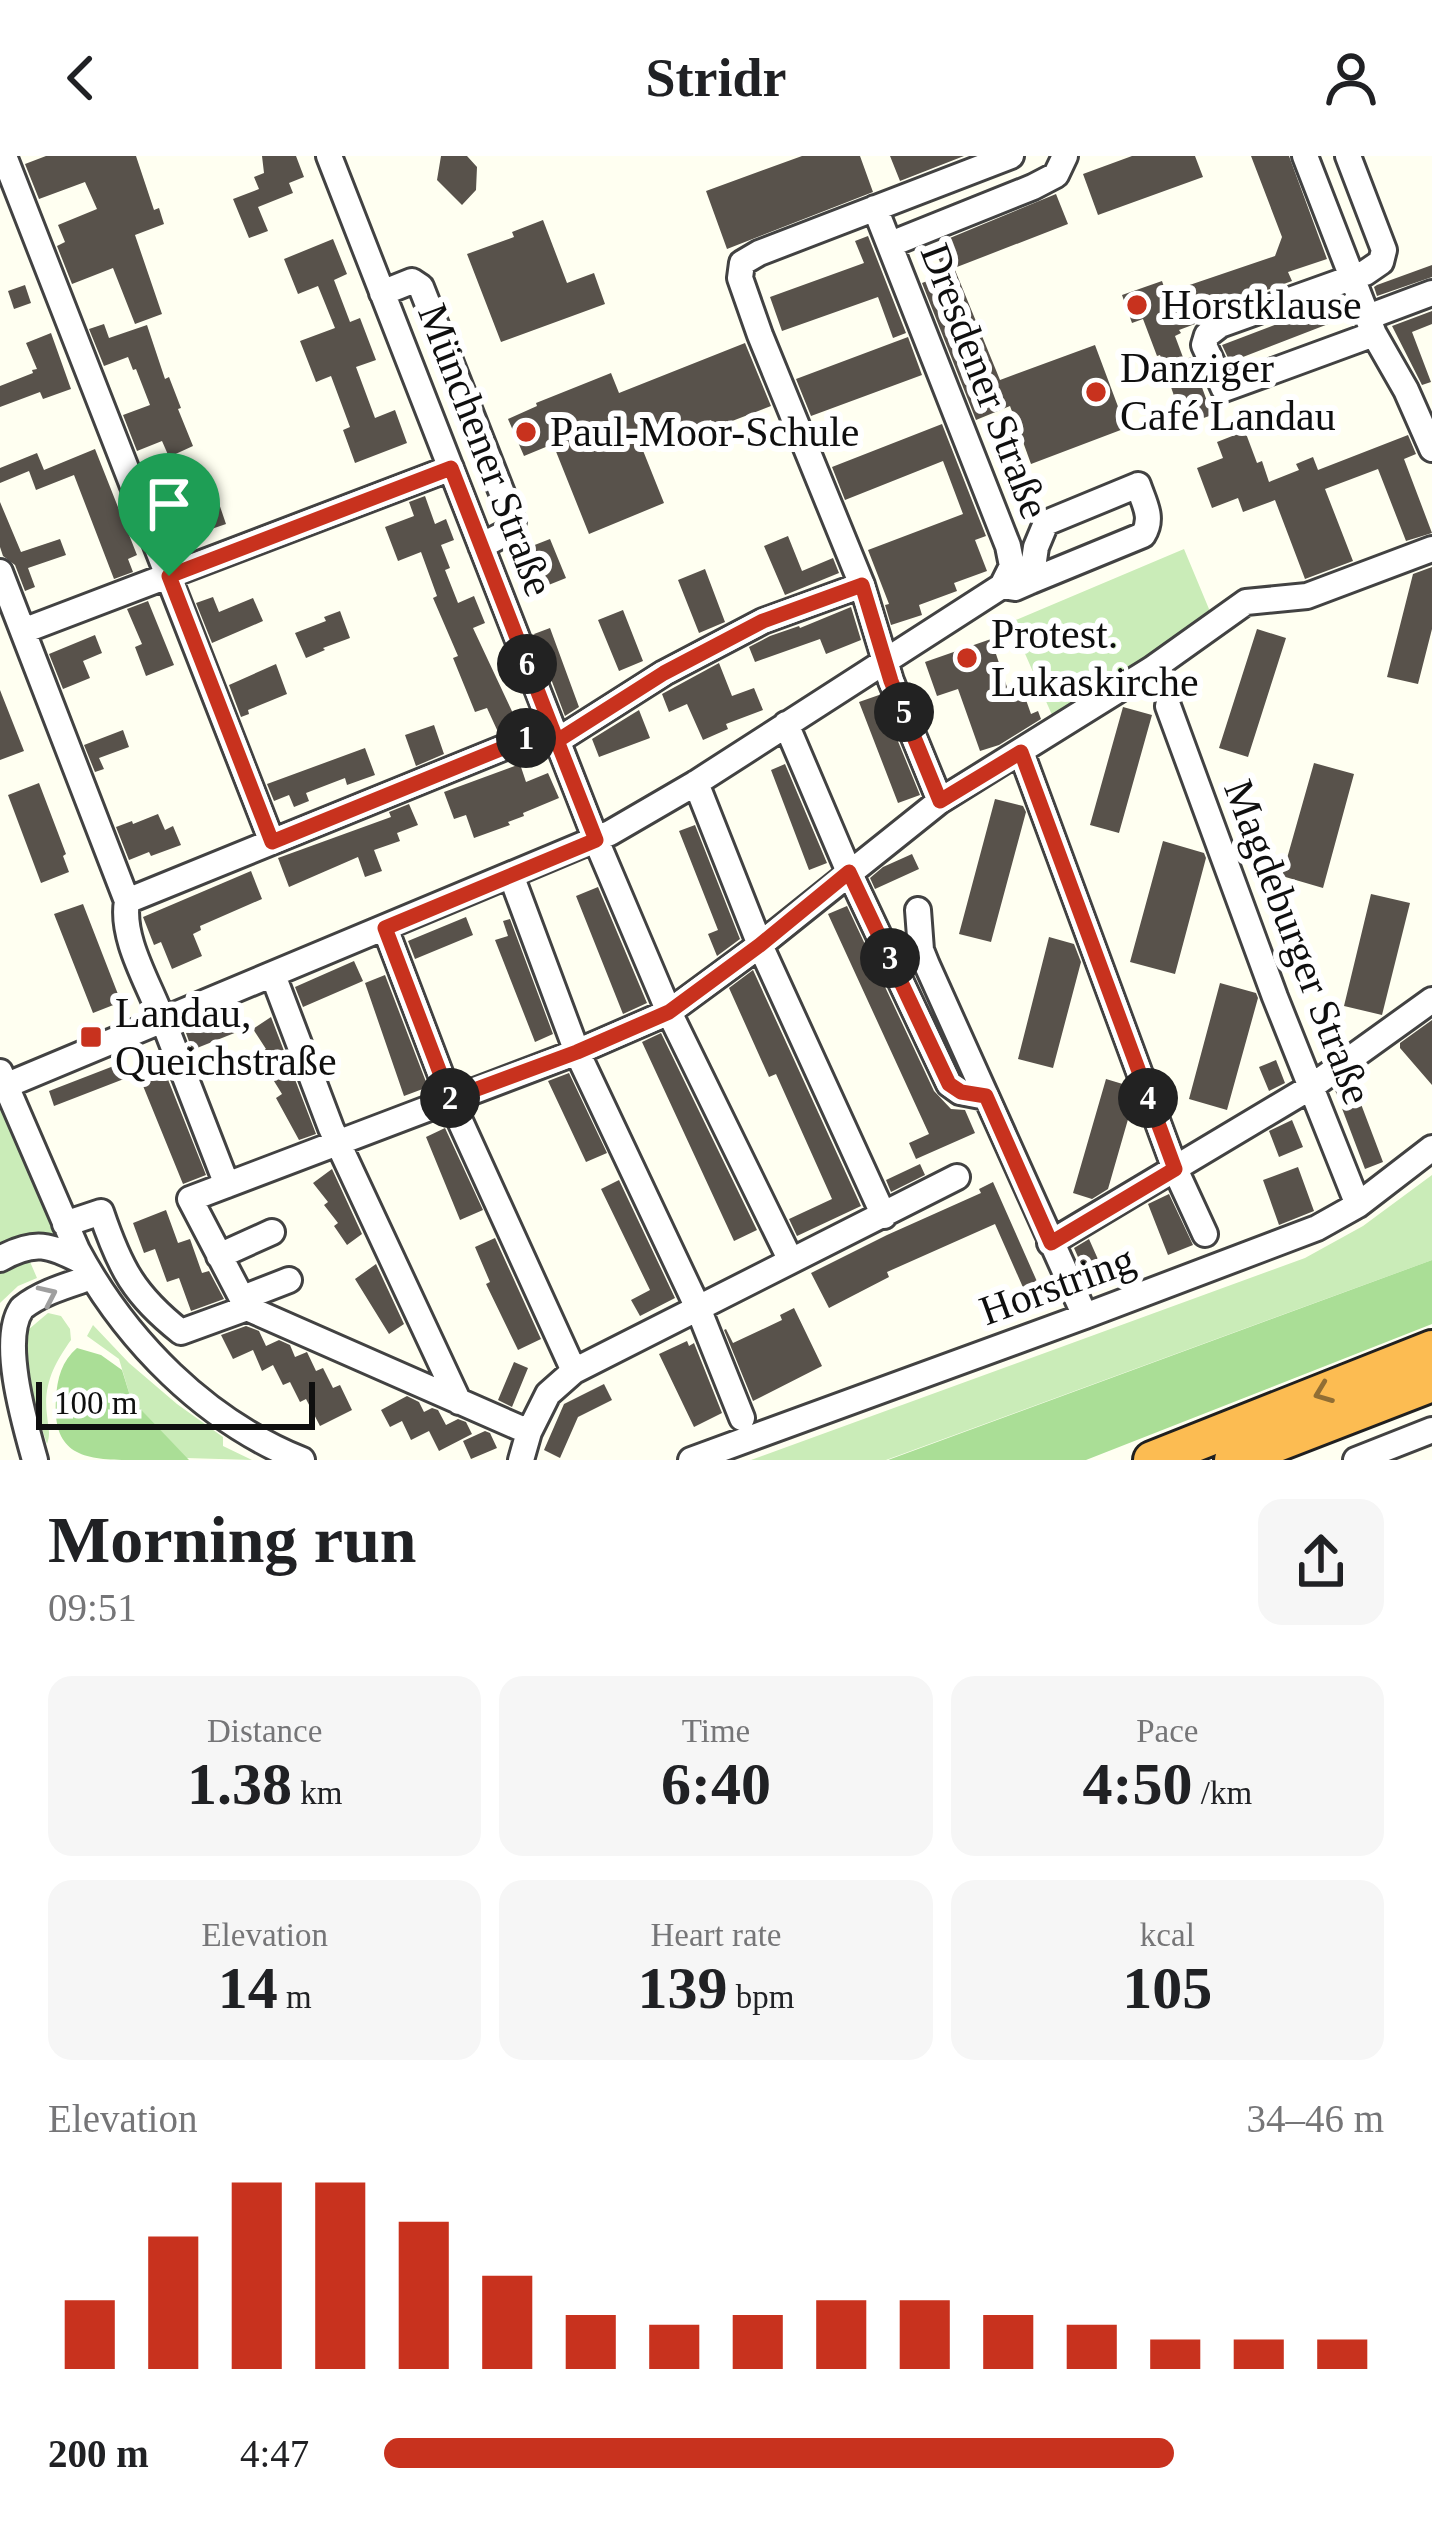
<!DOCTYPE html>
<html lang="en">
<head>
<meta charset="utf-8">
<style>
	:root { --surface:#fff; --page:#f6f6f6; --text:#202124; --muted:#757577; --accent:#c8321e }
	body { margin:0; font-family:Georgia,serif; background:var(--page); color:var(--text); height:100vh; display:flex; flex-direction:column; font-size:45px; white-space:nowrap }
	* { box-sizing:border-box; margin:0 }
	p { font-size:39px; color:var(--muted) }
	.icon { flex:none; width:66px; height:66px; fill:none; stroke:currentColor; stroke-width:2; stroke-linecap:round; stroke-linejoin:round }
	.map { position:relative; height:1304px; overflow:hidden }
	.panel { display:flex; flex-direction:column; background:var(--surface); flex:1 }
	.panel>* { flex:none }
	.scale { position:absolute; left:36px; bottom:30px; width:279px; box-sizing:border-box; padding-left:12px; border:6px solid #0f0f0f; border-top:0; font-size:33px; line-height:42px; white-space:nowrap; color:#0f0f0f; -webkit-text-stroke:9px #fff; paint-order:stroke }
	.pin { position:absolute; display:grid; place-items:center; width:102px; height:102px; color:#fff; margin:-123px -51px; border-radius:50% 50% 50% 0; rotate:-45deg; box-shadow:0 0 12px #0007 }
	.pin .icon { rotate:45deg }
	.km { position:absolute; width:60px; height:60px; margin:-30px; border-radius:50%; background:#222; color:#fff; font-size:33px; line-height:60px; text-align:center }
	.round { display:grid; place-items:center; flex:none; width:126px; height:126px; border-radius:24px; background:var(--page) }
	.summary { display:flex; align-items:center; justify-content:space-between; height:204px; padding:0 48px }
	h1 { font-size:66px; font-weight:700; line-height:90px }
	.stats { display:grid; grid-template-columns:repeat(3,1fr); gap:18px; height:204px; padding:12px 48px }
	.stats div { display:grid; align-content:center; border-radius:24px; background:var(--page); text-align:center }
	.stats b { font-size:60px; font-weight:700 }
	.stats small { font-size:33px; font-weight:400 }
	.stats p { font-size:33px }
	.chart { height:336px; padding:24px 48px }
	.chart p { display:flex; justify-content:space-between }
	.chart svg { width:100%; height:216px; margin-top:12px; stroke:var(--accent); stroke-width:6 }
	ul { padding:0 48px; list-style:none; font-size:39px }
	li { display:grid; grid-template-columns:192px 144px 1fr; align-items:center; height:90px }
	li i { height:30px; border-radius:15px; background:var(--accent) }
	header { display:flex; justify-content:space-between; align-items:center; height:156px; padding:0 48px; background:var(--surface); font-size:54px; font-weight:700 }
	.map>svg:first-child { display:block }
</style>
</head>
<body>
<header><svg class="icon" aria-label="back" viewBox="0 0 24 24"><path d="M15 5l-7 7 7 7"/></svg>Stridr<svg class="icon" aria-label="person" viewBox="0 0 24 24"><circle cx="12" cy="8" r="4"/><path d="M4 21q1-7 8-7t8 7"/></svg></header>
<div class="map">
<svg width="1432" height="1304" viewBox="0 0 1432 1304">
	<rect width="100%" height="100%" fill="#fffff1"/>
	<!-- green -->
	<path fill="#caecb8" d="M 1184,393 L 1214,465 L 1056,568 L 1011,466 Z
		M 5,930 L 77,1094 L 53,1091 L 0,1103 L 0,950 Z
		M 1432,1019 L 1432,1104 L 886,1304 L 751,1304 L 1305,1102 L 1363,1070 Z
		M 28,1101 L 37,1122 L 18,1130 L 0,1147 L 0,1112 Z
		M 48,1157 L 61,1160 L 70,1173 L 71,1184 C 54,1208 43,1229 47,1259 C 48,1271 51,1277 47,1288 L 33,1246 L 17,1218 L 22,1179 Z
		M 93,1169 L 129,1207 L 177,1248 L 223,1281 L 223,1290 L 252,1304 L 186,1302 L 131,1243 L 119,1203 L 87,1180 Z"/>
	<!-- forest -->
	<path fill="#aade96" d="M 1432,1104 L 1432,1168 L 1086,1304 L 888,1304 Z
		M 77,1192 L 101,1199 L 122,1214 L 131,1243 L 189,1304 C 169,1304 150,1304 130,1304 C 84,1304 52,1299 56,1243 C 57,1222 62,1205 77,1192 Z"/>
	<!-- building -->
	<path fill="#58524b" d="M 46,0 L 136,0 L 154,54 L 159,52 L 164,68 L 135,79 L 162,158 L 135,168 L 113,112 L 72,128 L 57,90 L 65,86 L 58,69 L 97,53 L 85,26 L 39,43 L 25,8 Z
		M 262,0 L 296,0 L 304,21 L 289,27 L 293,37 L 258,51 L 268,75 L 249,82 L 233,43 L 259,33 L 254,21 L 264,17 Z
		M 441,0 L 467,0 L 477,11 L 476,34 L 462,49 L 437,24 Z
		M 802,0 L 860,0 L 873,36 L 727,93 L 706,35 Z
		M 890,0 L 964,0 L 900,25 Z
		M 1132,0 L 1195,0 L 1203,21 L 1098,59 L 1083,18 Z
		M 1251,0 L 1289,0 L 1327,103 L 1288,116 L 1292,125 L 1214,153 L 1195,168 L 1179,174 L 1181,177 L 1175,180 L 1184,204 L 1191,201 L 1212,259 L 1184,269 L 1160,199 L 1157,200 L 1143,163 L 1132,167 L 1122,139 L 1162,125 L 1166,137 L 1275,100 L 1282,81 Z
		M 1056,38 L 1068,68 L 944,116 L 933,89 Z
		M 543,64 L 567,127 L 594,117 L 605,148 L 501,186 L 467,98 L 514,81 L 512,76 Z
		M 868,80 L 906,177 L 893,182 L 878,141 L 782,175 L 770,141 L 864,107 L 855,85 Z
		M 333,83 L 347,118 L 334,124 L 350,166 L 360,162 L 376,204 L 356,211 L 375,262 L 395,254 L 407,287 L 355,307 L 343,274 L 350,271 L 331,220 L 316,226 L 300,185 L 335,172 L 318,130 L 298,138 L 284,103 Z
		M 1432,109 L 1432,121 L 1377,140 L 1374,131 L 1377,129 Z
		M 955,114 L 1000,224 L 1095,189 L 1126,272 L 1031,308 L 1010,250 L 976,264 L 922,127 Z
		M 25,129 L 31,147 L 14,153 L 8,135 Z
		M 1343,143 L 1349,160 L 1230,206 L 1222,189 Z
		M 1432,155 L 1432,168 L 1412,176 L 1431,226 L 1422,229 L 1392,170 Z
		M 104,168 L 109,182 L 147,169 L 165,223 L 169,221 L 181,252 L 178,253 L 193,290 L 169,301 L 162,285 L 137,295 L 123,259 L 150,249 L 136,213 L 133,214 L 128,201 L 104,210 L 89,173 Z
		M 51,177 L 71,233 L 43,243 L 40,236 L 0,251 L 0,230 L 33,217 L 32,214 L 37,213 L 26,187 Z
		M 908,181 L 922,219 L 811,260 L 796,223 Z
		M 745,187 L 771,250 L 714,272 L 711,264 L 642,292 L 664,347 L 589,378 L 553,288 L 524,300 L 508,263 L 537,250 L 536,247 L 611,217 L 619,237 Z
		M 942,268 L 986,380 L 975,384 L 987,415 L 954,427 L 957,435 L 919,449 L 922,459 L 891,469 L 885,449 L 889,448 L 868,394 L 963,358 L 943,305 L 845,344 L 832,311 Z
		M 1245,275 L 1257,307 L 1262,305 L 1269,326 L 1299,314 L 1296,308 L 1313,301 L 1318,314 L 1408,279 L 1416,298 L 1404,303 L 1432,377 L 1406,385 L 1378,313 L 1325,333 L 1353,405 L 1305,423 L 1275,344 L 1243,356 L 1238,342 L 1212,352 L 1197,312 L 1223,302 L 1217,286 Z
		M 95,293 L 137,399 L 128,403 L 133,416 L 114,423 L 74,319 L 36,334 L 29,315 L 0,327 L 0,312 L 37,297 L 44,314 Z
		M 210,321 L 226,368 L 197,378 L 193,367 L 169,376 L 157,346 L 166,342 L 164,337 Z
		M 425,340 L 435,368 L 446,363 L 454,384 L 441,389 L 450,412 L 445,414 L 458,447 L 474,440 L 485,467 L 473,472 L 518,568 L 498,576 L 487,552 L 475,556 L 453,502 L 458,500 L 433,442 L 437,440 L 421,396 L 398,405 L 385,371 L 414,360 L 409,346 Z
		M 0,346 L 21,396 L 60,383 L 66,399 L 28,412 L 35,431 L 25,435 L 15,409 L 3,400 L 0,391 Z
		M 788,380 L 802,415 L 833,402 L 839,417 L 785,439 L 764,390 Z
		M 550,383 L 566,422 L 541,432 L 532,408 L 515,415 L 509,399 Z
		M 1432,411 L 1432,473 L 1418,528 L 1387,521 L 1413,418 Z
		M 705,413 L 725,466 L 699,477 L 678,424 Z
		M 213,441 L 219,456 L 253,442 L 263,465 L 212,487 L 196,447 Z
		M 148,445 L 174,509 L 146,520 L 135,491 L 142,488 L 127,453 Z
		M 851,451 L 861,484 L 826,498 L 820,483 L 755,506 L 749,491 L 770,480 L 799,470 L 800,472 Z
		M 623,454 L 643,505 L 619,515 L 598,464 Z
		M 340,455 L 350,482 L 323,492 L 325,494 L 306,502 L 295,477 L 326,465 L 324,461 Z
		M 550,472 L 579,551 L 565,560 L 534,478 Z
		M 1257,473 L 1286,482 L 1248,601 L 1219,592 Z
		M 95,479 L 102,497 L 83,505 L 90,522 L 63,533 L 49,498 Z
		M 991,483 L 1007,531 L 1020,527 L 1031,558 L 1038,555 L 1041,563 L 999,589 L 980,595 L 958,533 L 937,540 L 925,506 Z
		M 719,507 L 732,540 L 754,532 L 763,554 L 726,568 L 728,573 L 703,584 L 687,548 L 669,556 L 662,538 Z
		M 276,508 L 287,538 L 248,554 L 249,558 L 241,561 L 229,529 Z
		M 0,534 L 24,595 L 0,604 Z
		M 879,539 L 920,639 L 898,647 L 859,546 Z
		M 1123,551 L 1152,559 L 1119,677 L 1090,669 Z
		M 639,554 L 650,582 L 599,601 L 592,583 Z
		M 434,569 L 444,598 L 416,610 L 405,579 Z
		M 123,574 L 129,591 L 99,602 L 104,613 L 95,616 L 84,589 Z
		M 365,592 L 375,619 L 347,629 L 345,622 L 306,637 L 309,645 L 294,651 L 289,639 L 274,645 L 267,628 Z
		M 1314,607 L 1354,618 L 1323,732 L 1282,720 Z
		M 520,608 L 526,626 L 548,617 L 559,642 L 523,657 L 524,660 L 508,666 L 510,669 L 474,682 L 466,659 L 454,663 L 444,636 Z
		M 785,608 L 827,707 L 809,714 L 771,614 Z
		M 39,627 L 66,698 L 63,700 L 69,716 L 41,727 L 8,639 Z
		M 995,643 L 1023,650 L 1026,656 L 991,786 L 959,778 Z
		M 409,648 L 418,669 L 397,677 L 400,685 L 374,694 L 382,715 L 365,721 L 358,701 L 289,731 L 278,702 L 391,661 L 389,656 Z
		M 158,658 L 165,674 L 173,670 L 181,689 L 151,700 L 149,696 L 129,704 L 116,671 L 132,665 L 133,668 Z
		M 695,669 L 740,783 L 717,800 L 708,778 L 718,774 L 679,675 Z
		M 1163,685 L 1204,697 L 1206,702 L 1175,818 L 1130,806 Z
		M 912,698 L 919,713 L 875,733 L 870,722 L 883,711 Z
		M 251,715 L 262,743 L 200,770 L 201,774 L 193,778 L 202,800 L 172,813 L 161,786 L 154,789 L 143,761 Z
		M 598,731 L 647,847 L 623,858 L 576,740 Z
		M 1371,738 L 1410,747 L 1382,859 L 1344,850 Z
		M 83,748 L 121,846 L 93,857 L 54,758 Z
		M 847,750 L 934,935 L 951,953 L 965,954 L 975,977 L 916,1003 L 909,987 L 929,978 L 828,758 Z
		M 466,761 L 473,779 L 415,803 L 408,785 Z
		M 510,763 L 553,878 L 535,886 L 495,784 L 508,780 L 503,765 Z
		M 1049,781 L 1074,788 L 1081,806 L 1053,912 L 1018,903 Z
		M 354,805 L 363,825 L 303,851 L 295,831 Z
		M 753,814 L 861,1050 L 797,1080 L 789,1063 L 832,1043 L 776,918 L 769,921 L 729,832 Z
		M 385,819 L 428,931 L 404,940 L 365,827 Z
		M 1220,827 L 1256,837 L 1258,842 L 1227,954 L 1189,943 Z
		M 240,855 L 247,872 L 192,894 L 186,877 Z
		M 271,861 L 316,978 L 299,984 L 276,942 L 282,938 L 269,917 L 273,915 L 262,895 L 266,893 L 253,873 Z
		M 1432,864 L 1432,929 L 1400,892 L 1400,887 Z
		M 661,877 L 757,1074 L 734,1085 L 642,886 Z
		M 1276,904 L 1285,927 L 1269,935 L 1259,911 Z
		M 124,906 L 129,921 L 54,950 L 49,935 Z
		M 163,911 L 206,1019 L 183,1028 L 139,920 Z
		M 569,917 L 607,997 L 586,1006 L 548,925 Z
		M 1106,923 L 1126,929 L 1133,946 L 1108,1033 L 1092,1043 L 1073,1037 Z
		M 1353,927 L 1383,1006 L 1365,1013 L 1335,934 Z
		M 1292,964 L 1303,991 L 1279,1001 L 1269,975 Z
		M 445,972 L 483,1054 L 460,1064 L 426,981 Z
		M 920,1008 L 925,1019 L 891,1036 L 886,1024 Z
		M 1298,1011 L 1314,1055 L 1279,1069 L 1263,1024 Z
		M 332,1013 L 362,1078 L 347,1089 L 334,1070 L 338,1067 L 324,1049 L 328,1046 L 313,1027 Z
		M 619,1024 L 675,1142 L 640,1160 L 631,1144 L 650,1134 L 601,1033 Z
		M 993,1026 L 1039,1130 L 1025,1136 L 995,1068 L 887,1116 L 889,1121 L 829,1152 L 811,1117 L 887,1079 L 981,1037 L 979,1033 Z
		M 1169,1038 L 1193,1089 L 1168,1099 L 1148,1048 Z
		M 166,1054 L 178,1087 L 190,1083 L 202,1117 L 209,1115 L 224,1143 L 191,1155 L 179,1122 L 167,1126 L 155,1093 L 144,1097 L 133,1067 Z
		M 495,1082 L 541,1183 L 518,1194 L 486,1128 L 490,1126 L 475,1091 Z
		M 1089,1083 L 1105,1119 L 1089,1126 L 1074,1092 Z
		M 376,1108 L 404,1168 L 389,1178 L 355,1123 Z
		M 794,1152 L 822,1210 L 753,1245 L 724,1174 L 726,1173 L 733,1187 L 782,1164 L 780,1159 Z
		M 246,1170 L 259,1175 L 266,1190 L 279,1184 L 290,1189 L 295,1201 L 307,1196 L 316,1215 L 323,1212 L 333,1232 L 340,1229 L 352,1254 L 320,1270 L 306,1243 L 300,1246 L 290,1226 L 283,1229 L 273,1209 L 262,1215 L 253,1194 L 233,1203 L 221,1179 Z
		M 687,1185 L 689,1190 L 694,1187 L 722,1257 L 694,1271 L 659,1198 Z
		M 514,1206 L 528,1212 L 512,1251 L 498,1244 Z
		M 604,1228 L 612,1244 L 578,1261 L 560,1302 L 544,1294 L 564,1248 Z
		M 407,1240 L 419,1246 L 424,1256 L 432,1252 L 438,1254 L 446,1269 L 458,1263 L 466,1266 L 472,1278 L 439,1295 L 429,1275 L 411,1284 L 402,1265 L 390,1271 L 381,1254 Z
		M 485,1275 L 490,1277 L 497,1292 L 471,1303 L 463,1285 Z"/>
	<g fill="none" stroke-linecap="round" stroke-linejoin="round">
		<defs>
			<path id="minor" d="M 4,0 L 272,686
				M 329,0 L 596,684 L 669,856 L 791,1105
				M 1305,0 L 1374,178 L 1406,234 L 1432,293
				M 1348,0 L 1384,94 L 1381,106 L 1365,117 L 1220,169 L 1207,179 L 1204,189 L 1224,233 L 1374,178
				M 891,88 L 1033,31 L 1056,19 L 1065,0
				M 382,137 L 412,125 L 421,131 L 513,365 L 506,377 L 481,390
				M 1368,161 L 1432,137
				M 0,416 L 127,745 C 121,780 145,821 158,853
				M 1002,430 L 1015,432 L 1031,425 L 1143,379 C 1154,362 1144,347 1138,329 L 1046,367 L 1036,391 L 1031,425
				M 23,475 L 451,312
				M 1168,550 L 1275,841 L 1358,1049
				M 786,568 L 849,716 L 949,928 L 960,936 L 986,941
				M 557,585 L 664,517 L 763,465 L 862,429
				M 1021,596 L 1175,1013 L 1205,1078
				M 696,627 L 760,789 L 884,1060
				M 940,645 L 891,525 L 862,429 L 760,179 L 740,122 L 742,107 L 759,97 L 1011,0
				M 511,719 L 577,896 L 698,1152 L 742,1262
				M 127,745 L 552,572
				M 918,754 L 921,794 L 927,809 L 1085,1160
				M 385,772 L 450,943 L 574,1215
				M 273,819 L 331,972 L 459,1246
				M 163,864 L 227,1029
				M 0,916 L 77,1094 C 126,1185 205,1265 302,1304
				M 5,930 L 610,677 L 696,627 L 1002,430 L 1012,410 L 1008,390 L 875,52
				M 65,1068 L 101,1056 C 120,1112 134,1139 181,1176 L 247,1152 L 529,1276
				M 1050,1087 L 1311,931 L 1432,844
				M 219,1100 L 272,1076
				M 0,1103 C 35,1083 50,1089 83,1106
				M 243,1142 L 289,1124
				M 247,1152 L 190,1043 L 577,896 L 669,856 L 760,789 L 940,645 L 1152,513 L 1246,446 L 1307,440 L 1432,393
				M 35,1304 C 24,1265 0,1183 22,1152 C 42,1136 69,1129 92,1121
				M 521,1304 L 529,1276 L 548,1238 L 574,1215 L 957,1021
				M 691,1304 L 1085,1160 L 1317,1072 L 1358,1049 L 1432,992
				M 1356,1304 L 1432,1274"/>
			<path id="highway" d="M 1152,1304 L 1432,1193
				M 1233,1304 L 1432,1227"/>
		</defs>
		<!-- minor casing -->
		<use href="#minor" stroke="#424242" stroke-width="30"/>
		<!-- highway casing -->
		<use href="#highway" stroke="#202020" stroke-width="42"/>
		<!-- minor -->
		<use href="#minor" stroke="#fff" stroke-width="24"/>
		<!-- highway -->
		<use href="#highway" stroke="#fcbc52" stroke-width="36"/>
	</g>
	<!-- one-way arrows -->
	<defs><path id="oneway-chevron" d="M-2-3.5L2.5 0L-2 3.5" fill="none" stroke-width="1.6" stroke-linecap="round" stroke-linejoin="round" transform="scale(3)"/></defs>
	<use stroke="#9f9f9f" href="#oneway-chevron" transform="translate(48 1139) rotate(-25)"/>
	<use stroke="#916e34" href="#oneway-chevron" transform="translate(1323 1237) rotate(159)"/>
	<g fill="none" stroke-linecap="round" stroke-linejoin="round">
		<defs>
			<path id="route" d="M 169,420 L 272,686 L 552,572 L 596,684 L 385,772 L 450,943 L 577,896 L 669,856 L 760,789 L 849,716 L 949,928 L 961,936 L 986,940 L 1051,1087 L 1175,1013 L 1021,596 L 940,645 L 891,525 L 862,429 L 763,465 L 664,517 L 557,585 L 451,312 L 169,420"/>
		</defs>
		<!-- route casing -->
		<use href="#route" stroke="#fff" stroke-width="24"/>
		<!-- route -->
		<use href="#route" stroke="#c8321e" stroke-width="15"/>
	</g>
	<!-- markers -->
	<g fill="#c8321e" stroke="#fff" stroke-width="4.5">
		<circle cx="1137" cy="149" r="12"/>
		<circle cx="1096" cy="236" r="12"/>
		<circle cx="526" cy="276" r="12"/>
		<circle cx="967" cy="502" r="12"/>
		<rect x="79" y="869" width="24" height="24" rx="6"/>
	</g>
	<g text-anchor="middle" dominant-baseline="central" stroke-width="12" stroke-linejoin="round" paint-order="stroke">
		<!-- poi labels -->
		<g font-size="42" fill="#0f0f0f" stroke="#fff" text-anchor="start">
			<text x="1161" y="149">Horstklause</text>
			<text x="1120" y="212">Danziger<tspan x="1120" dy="48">Café Landau</tspan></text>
			<text x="550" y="276">Paul-Moor-Schule</text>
			<text x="991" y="478">Protest.<tspan x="991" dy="48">Lukaskirche</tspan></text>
			<text x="115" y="857">Landau,<tspan x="115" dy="48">Queichstraße</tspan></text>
		</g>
		<!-- street labels -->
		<g font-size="42" fill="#0f0f0f" stroke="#fff">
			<text transform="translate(985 225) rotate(69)">Dresdener Straße</text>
			<text transform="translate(486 294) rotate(69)">Münchener Straße</text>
			<text transform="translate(1298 786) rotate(69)">Magdeburger Straße</text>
			<text transform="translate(1057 1129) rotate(-20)">Horstring</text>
		</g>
	</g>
</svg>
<div class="scale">100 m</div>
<div class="pin" style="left:169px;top:420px;background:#1e9e55"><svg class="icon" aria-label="arrive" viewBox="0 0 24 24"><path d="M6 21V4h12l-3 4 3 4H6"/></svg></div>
<b class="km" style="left:526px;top:582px">1</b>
<b class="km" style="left:450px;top:942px">2</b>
<b class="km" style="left:890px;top:802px">3</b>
<b class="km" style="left:1148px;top:942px">4</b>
<b class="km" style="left:904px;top:556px">5</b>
<b class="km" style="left:527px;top:508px">6</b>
</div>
<section class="panel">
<div class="summary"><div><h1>Morning run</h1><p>09:51</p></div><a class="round"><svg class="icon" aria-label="share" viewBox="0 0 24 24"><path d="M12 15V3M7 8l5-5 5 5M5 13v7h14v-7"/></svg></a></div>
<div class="stats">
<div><p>Distance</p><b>1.38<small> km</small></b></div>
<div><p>Time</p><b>6:40</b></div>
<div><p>Pace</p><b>4:50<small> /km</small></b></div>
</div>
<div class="stats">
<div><p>Elevation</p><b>14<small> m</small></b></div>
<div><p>Heart rate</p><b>139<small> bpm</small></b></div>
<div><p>kcal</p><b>105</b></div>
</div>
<div class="chart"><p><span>Elevation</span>34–46 m</p>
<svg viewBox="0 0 160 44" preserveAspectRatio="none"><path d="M5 44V30M15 44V17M25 44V6M35 44V6M45 44V14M55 44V25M65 44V33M75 44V35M85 44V33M95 44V30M105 44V30M115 44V33M125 44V35M135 44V38M145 44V38M155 44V38"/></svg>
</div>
<ul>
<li><b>200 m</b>4:47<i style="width:79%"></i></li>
</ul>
</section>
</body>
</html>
